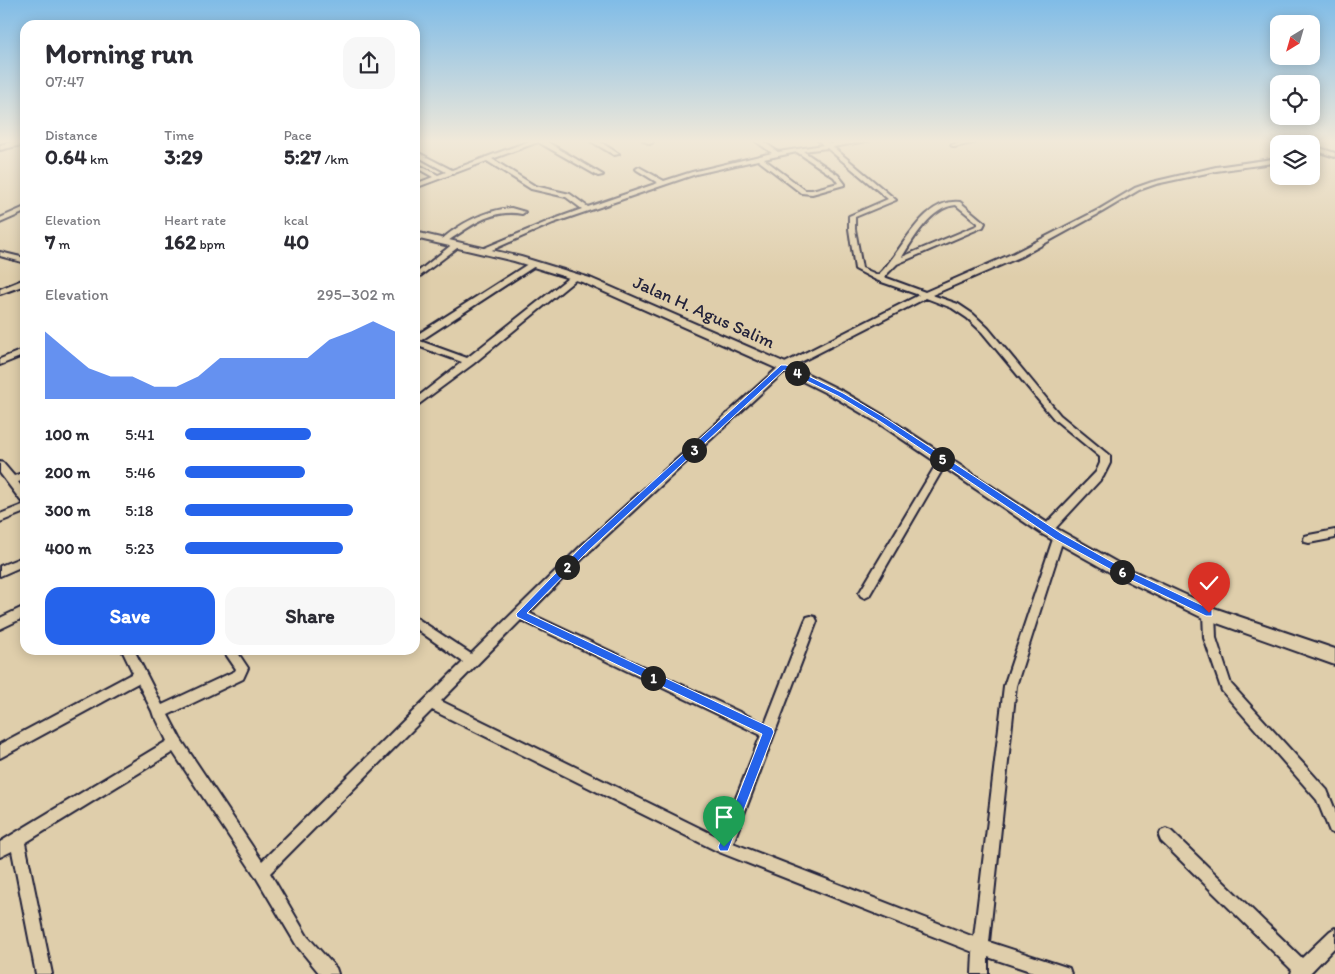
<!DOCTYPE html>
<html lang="en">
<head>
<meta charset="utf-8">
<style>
	:root { --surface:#fff; --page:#f7f7f7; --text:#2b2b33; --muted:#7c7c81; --accent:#2563eb }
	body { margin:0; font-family:Itim,sans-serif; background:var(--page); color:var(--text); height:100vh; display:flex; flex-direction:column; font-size:19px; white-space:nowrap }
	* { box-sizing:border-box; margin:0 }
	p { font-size:16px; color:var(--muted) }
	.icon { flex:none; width:28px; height:28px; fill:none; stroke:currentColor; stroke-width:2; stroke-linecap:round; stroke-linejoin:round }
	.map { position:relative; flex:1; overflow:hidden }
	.panel { position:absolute; left:20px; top:20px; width:400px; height:635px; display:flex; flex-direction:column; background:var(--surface); border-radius:15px; box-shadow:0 2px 12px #0003 }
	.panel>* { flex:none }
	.needle { width:32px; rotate:217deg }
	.controls { position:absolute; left:1270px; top:15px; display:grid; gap:10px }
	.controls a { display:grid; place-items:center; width:50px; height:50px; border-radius:10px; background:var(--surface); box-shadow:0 2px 12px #0003; font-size:25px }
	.pin { position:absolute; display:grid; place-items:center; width:42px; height:42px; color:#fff; margin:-51px -21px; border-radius:50% 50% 50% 0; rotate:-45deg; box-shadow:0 0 5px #0007 }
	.pin .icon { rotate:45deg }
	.km { position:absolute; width:25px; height:25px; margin:-12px; border-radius:50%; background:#222; color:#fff; font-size:14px; line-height:25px; text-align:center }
	.round { display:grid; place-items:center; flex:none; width:52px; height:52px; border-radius:15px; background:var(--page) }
	.headline { display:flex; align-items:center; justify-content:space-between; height:85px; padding:0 25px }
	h1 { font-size:28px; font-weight:800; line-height:38px }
	.metrics { display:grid; grid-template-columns:repeat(3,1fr); gap:8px; height:85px; padding:5px 25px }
	.metrics div { display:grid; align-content:center }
	.metrics b { font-size:21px; font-weight:800 }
	.metrics small { font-size:14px; font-weight:400 }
	.metrics p { font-size:14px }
	.chart { height:140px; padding:10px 25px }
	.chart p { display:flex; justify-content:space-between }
	.chart svg { width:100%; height:90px; margin-top:5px; fill:var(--accent); opacity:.7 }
	.action { display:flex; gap:10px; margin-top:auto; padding:10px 25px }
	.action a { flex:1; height:58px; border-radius:15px; background:var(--accent); color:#fff; font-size:20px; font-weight:800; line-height:58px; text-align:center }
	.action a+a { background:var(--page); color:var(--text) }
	ul { padding:0 25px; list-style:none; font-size:16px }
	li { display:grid; grid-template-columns:80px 60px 1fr; align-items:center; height:38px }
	li i { height:12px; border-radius:6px; background:var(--accent) }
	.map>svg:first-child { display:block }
</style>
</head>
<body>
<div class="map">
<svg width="1335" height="974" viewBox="0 0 1335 974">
	<rect width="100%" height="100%" fill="#dfceab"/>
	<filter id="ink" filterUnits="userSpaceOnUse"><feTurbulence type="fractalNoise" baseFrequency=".02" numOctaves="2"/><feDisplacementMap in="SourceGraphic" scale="10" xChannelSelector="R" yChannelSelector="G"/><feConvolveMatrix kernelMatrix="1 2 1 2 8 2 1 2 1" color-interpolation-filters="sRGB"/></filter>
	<g filter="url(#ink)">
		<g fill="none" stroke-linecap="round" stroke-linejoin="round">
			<defs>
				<path id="minor" d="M 532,140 L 544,140 L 603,175 L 598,176 L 538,142 L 492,159 L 535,186 L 570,194 L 588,207 L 658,183 L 637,170 L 636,169 L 639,167 L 664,181 L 692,172 L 772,153 L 754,140 L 761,140 L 778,152 L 823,145 L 818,140 L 825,140 L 829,144 L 855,140 L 872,140 L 833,147 L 896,200 L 855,217 L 855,229 L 862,268 L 878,275 C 902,253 922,197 960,202 L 985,223 L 983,227 L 897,264 L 884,277 L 925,292 L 1014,253 L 1098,210 L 1135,188 L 1152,182 L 1216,167 L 1279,158 L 1279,162 L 1216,171 L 1156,184 L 1139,190 L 1102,212 L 1020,257 L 932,295 L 958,304 L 973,314 L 988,328 L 1060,415 L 1110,456 L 1110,463 L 1103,477 L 1051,533 L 1043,533 L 1042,530 L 1043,527 L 1096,472 L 1100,463 L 1100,457 L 1054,419 L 982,332 L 967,318 L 952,308 L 926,298 L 787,369 L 590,551 L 529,613 L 765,724 L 805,621 L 807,617 L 811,616 L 815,617 L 817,621 L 733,843 L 974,937 L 1004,686 L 1055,533 L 1063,533 L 1064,536 L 1016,686 L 989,942 L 1063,966 L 1069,968 L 1071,974 L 1039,974 L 988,957 L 988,974 L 972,974 L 973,952 L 719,852 L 432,710 L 270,873 L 307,936 L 336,968 L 338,974 L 320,974 L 297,946 L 256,877 L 173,752 L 25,843 L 52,974 L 36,974 L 12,851 L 0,857 L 0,842 L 167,741 L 156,718 L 154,717 L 152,711 L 138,683 L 0,758 L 0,744 L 133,673 L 122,650 L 134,650 L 162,705 L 235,671 L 236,669 L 223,650 L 236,650 L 248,668 L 243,679 L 168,715 L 180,738 L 262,861 L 463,662 L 415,628 L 415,617 L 471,654 L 582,545 L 781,365 L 919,295 L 876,280 L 855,269 L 849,229 L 849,216 L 888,199 L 827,148 L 803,151 L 838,175 L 845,184 L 844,185 L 812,194 L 801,193 L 758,160 L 696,174 L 553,223 L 485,253 L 482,253 L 482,249 L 549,221 L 582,209 L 566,197 L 531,189 L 487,161 L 415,188 L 415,184 L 433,177 L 415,167 L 415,163 L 438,175 L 446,172 L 415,155 L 415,153 L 419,153 L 452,170 ZM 797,152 L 834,177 L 838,183 L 812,190 L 805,190 L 764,159 ZM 956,205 L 978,223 L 978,225 L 902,257 C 915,237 931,207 956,205 ZM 521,620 L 761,735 L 720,838 L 441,701 Z
					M 589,140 L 597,140 L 619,154 L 614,155 Z
					M 643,140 L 651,140 L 653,142 L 650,144 Z
					M 971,140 L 986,140 L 954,147 L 951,145 Z
					M 1289,140 L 1298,140 L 1306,144 L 1297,144 Z
					M 1311,145 L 1335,153 L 1335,157 L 1311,149 Z
					M 25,207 L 25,212 L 0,223 L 0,218 Z
					M 511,208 L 525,212 L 522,214 C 491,208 470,227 445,243 L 439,242 C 458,224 486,210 511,208 Z
					M 454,243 L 461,245 L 415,280 L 415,274 Z
					M 0,252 L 25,258 L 25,261 L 22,262 L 0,256 Z
					M 531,262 L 538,264 L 420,341 L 467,358 L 572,275 L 578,275 L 579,277 L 473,364 L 415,407 L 415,399 L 462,362 L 415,345 L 415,336 Z
					M 22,280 L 25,280 L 25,285 L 0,294 L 0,289 Z
					M 25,349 L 25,355 L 0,365 L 0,359 Z
					M 943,456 L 948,460 L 869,596 L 865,598 L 861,596 L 859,593 L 861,590 L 940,458 Z
					M 0,462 L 3,463 L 14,476 L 25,472 L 25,480 L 18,482 L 25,491 L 25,502 L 21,501 L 0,473 Z
					M 25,504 L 25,512 L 0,522 L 0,514 Z
					M 1335,530 L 1335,538 L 1309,543 L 1305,542 L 1304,539 L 1305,536 L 1309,535 Z
					M 25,556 L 25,565 L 0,576 L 0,566 Z
					M 25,606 L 25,617 L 0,629 L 0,618 Z
					M 1209,608 L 1213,609 L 1215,613 L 1216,638 L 1231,684 L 1327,790 L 1335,810 L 1335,834 L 1330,832 L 1317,800 L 1222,691 L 1204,638 L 1203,613 L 1205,609 Z
					M 1166,829 L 1171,831 L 1302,958 L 1330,931 L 1335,928 L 1335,947 L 1309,974 L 1291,974 L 1292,970 L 1161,841 L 1159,836 L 1161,831 Z"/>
				<path id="secondary" d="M 19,140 L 25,140 L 25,144 L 0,150 L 0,145 Z
					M 415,232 L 521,257 L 590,278 L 788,364 L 844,392 L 888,418 L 1052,526 L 1125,567 L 1214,608 L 1335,649 L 1335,665 L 1203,618 L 1115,575 L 1042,534 L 880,424 L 836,398 L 780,370 L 582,282 L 514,261 L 415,238 Z"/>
			</defs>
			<!-- minor casing -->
			<use href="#minor" stroke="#22223b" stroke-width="4"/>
			<!-- secondary casing -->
			<use href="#secondary" stroke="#22223b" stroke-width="4"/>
			<!-- minor -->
			<use href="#minor" fill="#dfceab" fill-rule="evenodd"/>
			<!-- secondary -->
			<use href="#secondary" fill="#dfceab" fill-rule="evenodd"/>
		</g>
	</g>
	<!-- sky -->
	<linearGradient id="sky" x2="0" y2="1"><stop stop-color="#80bce7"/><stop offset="0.51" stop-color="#f1e9d9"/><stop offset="1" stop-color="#f1e9d9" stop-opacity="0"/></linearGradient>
	<rect width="1335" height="277" fill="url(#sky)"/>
	<!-- route -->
	<path fill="#2563eb" stroke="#fff" d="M 781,365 L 786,365 L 843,393 L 887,419 L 1062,534 L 1123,568 L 1212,610 L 1212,616 L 1206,616 L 1117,573 L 1055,539 L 881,422 L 838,396 L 784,370 L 589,550 L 527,613 L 772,728 L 774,732 L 728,851 L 720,851 L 718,847 L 762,734 L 517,617 L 516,614 L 583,545 Z"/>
	<g text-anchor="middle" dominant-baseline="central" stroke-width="4" stroke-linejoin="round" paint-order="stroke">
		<!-- street labels -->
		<g font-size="18" fill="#22223b" stroke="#dfceab">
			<text transform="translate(704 312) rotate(24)">Jalan H. Agus Salim</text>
		</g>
	</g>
</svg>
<div class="controls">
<a><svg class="needle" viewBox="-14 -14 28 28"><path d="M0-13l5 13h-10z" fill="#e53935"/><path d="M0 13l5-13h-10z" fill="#7c7c81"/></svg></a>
<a><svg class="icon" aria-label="locate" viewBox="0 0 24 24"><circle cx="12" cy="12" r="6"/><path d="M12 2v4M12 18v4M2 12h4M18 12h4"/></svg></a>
<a><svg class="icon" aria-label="layers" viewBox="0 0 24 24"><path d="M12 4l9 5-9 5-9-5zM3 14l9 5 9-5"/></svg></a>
</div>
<div class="pin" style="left:724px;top:847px;background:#1e9e55"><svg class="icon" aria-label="arrive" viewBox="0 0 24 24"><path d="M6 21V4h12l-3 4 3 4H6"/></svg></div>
<div class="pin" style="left:1209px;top:613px;background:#d93025"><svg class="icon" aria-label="check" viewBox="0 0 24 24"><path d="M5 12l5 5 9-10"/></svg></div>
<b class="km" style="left:653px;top:678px">1</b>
<b class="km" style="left:567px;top:567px">2</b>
<b class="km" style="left:694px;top:450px">3</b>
<b class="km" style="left:797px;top:373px">4</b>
<b class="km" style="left:942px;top:459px">5</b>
<b class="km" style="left:1122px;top:572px">6</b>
<section class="panel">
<div class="headline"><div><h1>Morning run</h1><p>07:47</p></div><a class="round"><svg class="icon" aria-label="share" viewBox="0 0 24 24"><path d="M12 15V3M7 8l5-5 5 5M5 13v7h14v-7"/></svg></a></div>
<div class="metrics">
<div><p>Distance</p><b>0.64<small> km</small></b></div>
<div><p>Time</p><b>3:29</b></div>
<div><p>Pace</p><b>5:27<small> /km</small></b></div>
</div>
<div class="metrics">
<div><p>Elevation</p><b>7<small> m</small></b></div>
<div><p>Heart rate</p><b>162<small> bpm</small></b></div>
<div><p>kcal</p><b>40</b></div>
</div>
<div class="chart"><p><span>Elevation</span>295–302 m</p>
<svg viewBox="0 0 160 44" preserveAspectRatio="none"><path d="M0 44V11L10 20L20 29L30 33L40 33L50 38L60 38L70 33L80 24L90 24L100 24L110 24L120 24L130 15L140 11L150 6L160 11V44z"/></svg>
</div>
<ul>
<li><b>100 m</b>5:41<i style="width:60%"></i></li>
<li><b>200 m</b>5:46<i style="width:57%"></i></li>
<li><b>300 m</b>5:18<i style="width:80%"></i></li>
<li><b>400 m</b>5:23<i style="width:75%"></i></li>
</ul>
<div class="action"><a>Save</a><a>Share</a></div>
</section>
</div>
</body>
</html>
